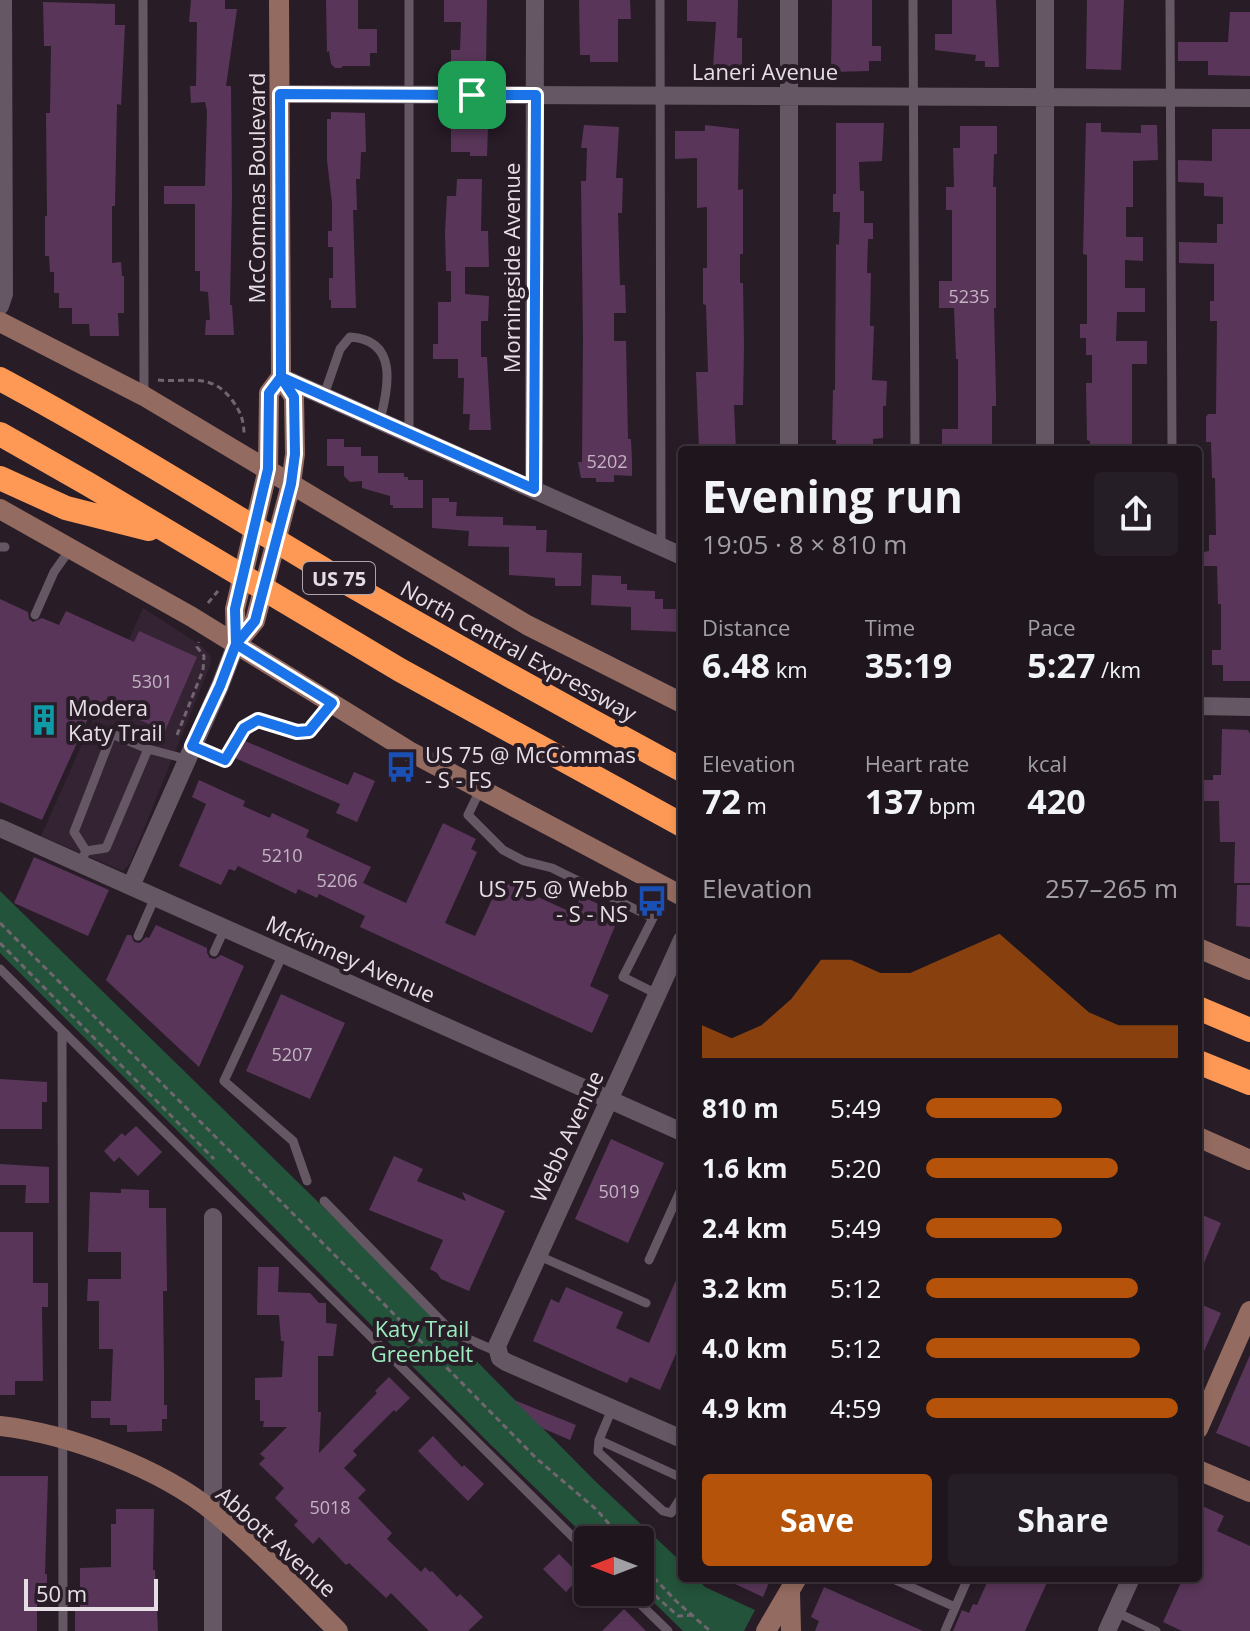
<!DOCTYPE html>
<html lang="en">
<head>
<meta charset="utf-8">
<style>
	:root { --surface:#1e151d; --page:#261e26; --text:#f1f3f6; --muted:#a19fa4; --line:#3c343b; --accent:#b45309 }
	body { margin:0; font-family:"Open Sans",sans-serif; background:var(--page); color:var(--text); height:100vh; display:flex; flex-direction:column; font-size:30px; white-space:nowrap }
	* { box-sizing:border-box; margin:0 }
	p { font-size:26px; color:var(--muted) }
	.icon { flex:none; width:44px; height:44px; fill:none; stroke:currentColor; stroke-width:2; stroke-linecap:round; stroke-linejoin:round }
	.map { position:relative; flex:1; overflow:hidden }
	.side { position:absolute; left:678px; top:446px; width:524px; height:1136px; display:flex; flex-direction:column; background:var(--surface); border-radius:8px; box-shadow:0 4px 12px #0003,0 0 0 2px var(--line) }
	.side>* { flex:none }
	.needle { width:52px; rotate:270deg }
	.controls { position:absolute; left:574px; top:1526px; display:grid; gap:16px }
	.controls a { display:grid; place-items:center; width:80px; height:80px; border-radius:8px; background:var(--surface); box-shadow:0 4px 12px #0003,0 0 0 2px var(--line); font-size:40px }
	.scale { position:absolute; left:24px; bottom:20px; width:134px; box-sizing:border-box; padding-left:8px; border:4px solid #e6dee5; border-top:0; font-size:22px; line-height:28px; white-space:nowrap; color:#e6dee5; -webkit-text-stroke:6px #281c27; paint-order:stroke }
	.pin { position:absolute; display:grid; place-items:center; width:68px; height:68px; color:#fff; margin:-34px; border-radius:16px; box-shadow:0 4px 12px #0006 }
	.round { display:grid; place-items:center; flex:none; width:84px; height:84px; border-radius:8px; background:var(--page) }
	.summary { display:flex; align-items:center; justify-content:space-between; height:136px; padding:0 24px }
	h1 { font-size:44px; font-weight:700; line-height:60px }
	.figures { display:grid; grid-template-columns:repeat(3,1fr); gap:12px; height:136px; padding:8px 24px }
	.figures div { display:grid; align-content:center }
	.figures b { font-size:34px; font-weight:700 }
	.figures small { font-size:22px; font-weight:400 }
	.figures p { font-size:22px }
	.chart { height:224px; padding:16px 24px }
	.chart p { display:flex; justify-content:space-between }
	.chart svg { width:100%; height:144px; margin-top:8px; fill:var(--accent); opacity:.7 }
	.action { display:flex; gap:16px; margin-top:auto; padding:16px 24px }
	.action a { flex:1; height:92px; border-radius:8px; background:var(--accent); color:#fff; font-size:32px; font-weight:700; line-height:92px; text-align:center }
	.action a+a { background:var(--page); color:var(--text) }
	ul { padding:0 24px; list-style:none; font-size:26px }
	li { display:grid; grid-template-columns:128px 96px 1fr; align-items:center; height:60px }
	li i { height:20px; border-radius:10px; background:var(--accent) }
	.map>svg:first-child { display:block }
</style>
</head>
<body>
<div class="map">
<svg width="1250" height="1631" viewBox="0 0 1250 1631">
	<rect width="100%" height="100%" fill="#281c27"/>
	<!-- built -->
	<path fill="#342332" d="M 143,608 L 202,646 L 210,656 L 211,663 L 130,863 L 123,871 L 41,836 Z"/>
	<!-- green -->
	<path fill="#23533a" d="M 0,891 L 360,1243 L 595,1481 L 675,1556 L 682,1563 L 682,1578 L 696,1578 L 705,1587 L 755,1610 L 744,1631 L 683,1631 L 640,1589 L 640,1540 L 589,1540 L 491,1445 L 0,953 Z"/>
	<!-- building -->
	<path fill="#593659" d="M 191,0 L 225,0 L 225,9 L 237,9 L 226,86 L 231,86 L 232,196 L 230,305 L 232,305 L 234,335 L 205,335 L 206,320 L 210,320 L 208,292 L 200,291 L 200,271 L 195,271 L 195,204 L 164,204 L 164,186 L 205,186 L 207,111 L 205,102 L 191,103 L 190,86 L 196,86 L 197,22 L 189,22 Z
		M 326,0 L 358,0 L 358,29 L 377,29 L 377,53 L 370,53 L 370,66 L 343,66 L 341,68 L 335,68 L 331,64 L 329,51 L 327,52 Z
		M 444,0 L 487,0 L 486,68 L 451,65 L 451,50 L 460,50 L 461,22 L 444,22 Z
		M 579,0 L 630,0 L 631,19 L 618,19 L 618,62 L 590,62 L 590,55 L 580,55 Z
		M 687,0 L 738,0 L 737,38 L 742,38 L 742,69 L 713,68 L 716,22 L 687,21 Z
		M 832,0 L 872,0 L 872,46 L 881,46 L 881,61 L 869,61 L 869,71 L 831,72 Z
		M 952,0 L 996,0 L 999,67 L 985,67 L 985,61 L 975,61 L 976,55 L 935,50 L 935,34 L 952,34 Z
		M 1087,0 L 1124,0 L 1121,70 L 1086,69 Z
		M 43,2 L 115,4 L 115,25 L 125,25 L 121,105 L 117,104 L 115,206 L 112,206 L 112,263 L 121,262 L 122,276 L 124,276 L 124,313 L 118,313 L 119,336 L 90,336 L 89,324 L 72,324 L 72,308 L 59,308 L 59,293 L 54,293 L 54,272 L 50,272 L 49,256 L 45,256 L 45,216 L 47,216 L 46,113 L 50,113 L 51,46 L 44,46 Z
		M 1230,12 L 1250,12 L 1250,76 L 1208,75 L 1208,61 L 1178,61 L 1178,42 L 1228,42 Z
		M 331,112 L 365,113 L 366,152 L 361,152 L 360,179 L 356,179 L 357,210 L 353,210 L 356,308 L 331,308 L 331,300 L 329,300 L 329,278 L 333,278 L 333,247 L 328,247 L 328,231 L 332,231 L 332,203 L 327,160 L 327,119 L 331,119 Z
		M 836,123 L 884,123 L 882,161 L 859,162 L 860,191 L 864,191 L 864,223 L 873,223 L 873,239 L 868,239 L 867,273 L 871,273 L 870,326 L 874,326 L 872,380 L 887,381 L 886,406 L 883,406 L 883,438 L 873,439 L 873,450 L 836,450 L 836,440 L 832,440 L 833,390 L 835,390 L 836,244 L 839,245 L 840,212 L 833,212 L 833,194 L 836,194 Z
		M 1086,123 L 1101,123 L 1101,132 L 1141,133 L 1141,125 L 1157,125 L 1158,160 L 1133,161 L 1133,207 L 1126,207 L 1126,237 L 1143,237 L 1143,261 L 1125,260 L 1125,288 L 1145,288 L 1145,312 L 1117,312 L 1116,341 L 1147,341 L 1147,364 L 1132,364 L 1132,450 L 1090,450 L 1090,441 L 1087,440 L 1086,383 L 1092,383 L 1092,355 L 1086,355 L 1086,338 L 1080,338 L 1080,324 L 1087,324 L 1087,255 L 1083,254 Z
		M 584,125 L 619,127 L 616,178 L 623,178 L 622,213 L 618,213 L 620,285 L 625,285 L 626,313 L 614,313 L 614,341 L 626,341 L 628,439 L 631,439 L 632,460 L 632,476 L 614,475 L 614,482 L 596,482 L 596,478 L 581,478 L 578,462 L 582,462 L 583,336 L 581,181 L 586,181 L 587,148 L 581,148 Z
		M 705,125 L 739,129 L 738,190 L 743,189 L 743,254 L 740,254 L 740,283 L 743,283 L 744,346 L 743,405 L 734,405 L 736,450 L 699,450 L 696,372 L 708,372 L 706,305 L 703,304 L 703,268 L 707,268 L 707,207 L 697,208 L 697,158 L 675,159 L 675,131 L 705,131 Z
		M 960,126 L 997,126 L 997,154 L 994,154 L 993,187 L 996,187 L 996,308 L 994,308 L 996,395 L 996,406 L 992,406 L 992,450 L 942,450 L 942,429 L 958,429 L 958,359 L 956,359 L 954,308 L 939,308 L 939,281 L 952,281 L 952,210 L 946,210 L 946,187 L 954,187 L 953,148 L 960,148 Z
		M 451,127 L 488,127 L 487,156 L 470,156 L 470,152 L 451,152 Z
		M 1212,129 L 1250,129 L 1250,681 L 1223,681 L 1223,665 L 1212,665 L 1212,650 L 1221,650 L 1221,604 L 1218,604 L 1217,566 L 1204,566 L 1204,552 L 1209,551 L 1209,535 L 1216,535 L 1215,478 L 1212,478 L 1211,442 L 1206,442 L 1206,417 L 1208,414 L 1216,414 L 1217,321 L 1210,321 L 1210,301 L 1214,301 L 1214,264 L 1179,263 L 1179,242 L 1217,243 L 1217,224 L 1223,224 L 1223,197 L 1204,196 L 1204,183 L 1178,182 L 1178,160 L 1212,161 Z
		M 457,179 L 482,179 L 481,231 L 488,231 L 489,267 L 465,267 L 465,294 L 489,296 L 488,321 L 481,321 L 481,357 L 487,357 L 491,430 L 469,430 L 470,414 L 463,414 L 464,378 L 458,378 L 458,359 L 433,359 L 433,344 L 438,344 L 438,302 L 451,302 L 451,271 L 446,271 L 445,232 L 447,196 L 456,196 Z
		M 327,439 L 344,439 L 344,447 L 361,447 L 361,456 L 378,456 L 378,473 L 404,473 L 404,477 L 408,477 L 408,480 L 423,480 L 423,508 L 393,508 L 393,505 L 390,505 L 390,496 L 362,488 L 362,481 L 350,482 L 344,476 L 344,466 L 327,466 Z
		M 432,498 L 449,498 L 449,502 L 457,502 L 456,516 L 503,517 L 503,525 L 536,526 L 536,530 L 547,530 L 546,552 L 582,553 L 581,586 L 555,586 L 555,578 L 509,575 L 509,547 L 468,546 L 469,531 L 432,528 Z
		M 592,575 L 621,576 L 621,584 L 627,584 L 627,590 L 655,591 L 655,599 L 663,599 L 663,609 L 682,609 L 682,632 L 631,630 L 631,607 L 591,605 Z
		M 0,599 L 28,612 L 29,619 L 33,622 L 42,618 L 59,625 L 66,611 L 134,642 L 139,631 L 197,657 L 165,731 L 96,701 L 42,820 L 0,802 Z
		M 1222,729 L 1248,730 L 1250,734 L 1250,883 L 1234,883 L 1235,842 L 1220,842 L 1219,801 L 1198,801 L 1198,780 L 1213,780 L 1213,775 L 1221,775 Z
		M 245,741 L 348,785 L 354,772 L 375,781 L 357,822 L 336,813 L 340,804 L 235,758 Z
		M 199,780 L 245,801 L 243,806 L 270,818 L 272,813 L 309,830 L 306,837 L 371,867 L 363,883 L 406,903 L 443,823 L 476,839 L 471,849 L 477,852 L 445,923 L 475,936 L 501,880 L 573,913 L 581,896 L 620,914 L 590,986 L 609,995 L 592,1033 L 360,927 L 365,916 L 319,894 L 317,898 L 298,889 L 296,894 L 238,866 L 235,871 L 229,869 L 221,885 L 179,866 L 206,804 L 192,797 Z
		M 34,857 L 109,890 L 88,936 L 14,903 Z
		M 1237,885 L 1250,885 L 1250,927 L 1236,926 Z
		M 156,925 L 207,948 L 207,953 L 210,958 L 215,959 L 221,955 L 244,966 L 199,1067 L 106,980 L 127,935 L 131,935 L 134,942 L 140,943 L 146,937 L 149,938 Z
		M 281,994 L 345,1023 L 310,1099 L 246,1071 Z
		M 0,1079 L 47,1082 L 47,1102 L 42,1102 L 42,1129 L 0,1129 Z
		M 136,1126 L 162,1152 L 138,1176 L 119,1157 L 114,1162 L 104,1151 L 122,1133 L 125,1136 Z
		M 611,1139 L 664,1163 L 628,1243 L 575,1219 Z
		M 394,1156 L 423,1169 L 417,1181 L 466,1201 L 462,1192 L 505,1211 L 469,1291 L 441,1279 L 437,1273 L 430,1269 L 443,1240 L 369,1210 Z
		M 0,1164 L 49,1167 L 49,1203 L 25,1203 L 26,1185 L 0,1185 Z
		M 121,1189 L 149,1190 L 149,1208 L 166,1208 L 167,1291 L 163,1291 L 164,1372 L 164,1405 L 167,1405 L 167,1419 L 162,1419 L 162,1431 L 127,1432 L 127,1425 L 110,1425 L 110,1418 L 91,1418 L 91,1401 L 111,1401 L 113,1349 L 99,1349 L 99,1301 L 87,1301 L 88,1279 L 121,1279 L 121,1252 L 88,1252 L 90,1192 L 121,1193 Z
		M 1198,1213 L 1221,1223 L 1198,1277 Z
		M 0,1232 L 33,1232 L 33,1283 L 48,1283 L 48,1307 L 42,1307 L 43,1381 L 15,1381 L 15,1395 L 0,1395 Z
		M 682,1266 L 682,1340 L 660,1390 L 630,1377 L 627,1383 L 533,1341 L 551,1299 L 559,1303 L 566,1287 L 623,1312 L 616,1328 L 649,1343 Z
		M 258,1267 L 279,1267 L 278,1292 L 310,1293 L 319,1303 L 326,1303 L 326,1323 L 337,1324 L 333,1356 L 318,1356 L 318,1412 L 321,1412 L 319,1453 L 377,1393 L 375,1391 L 389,1377 L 410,1398 L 396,1412 L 394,1410 L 353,1451 L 357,1455 L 344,1468 L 366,1490 L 358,1498 L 392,1533 L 387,1539 L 421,1572 L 425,1567 L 430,1572 L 432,1571 L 457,1597 L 460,1594 L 483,1617 L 468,1631 L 429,1631 L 391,1593 L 386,1598 L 349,1563 L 346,1565 L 319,1537 L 313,1544 L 294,1525 L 298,1521 L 275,1498 L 284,1488 L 259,1464 L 265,1458 L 260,1454 L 287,1427 L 263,1427 L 264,1421 L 260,1421 L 260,1400 L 255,1400 L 255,1378 L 282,1377 L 284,1341 L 281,1341 L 279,1315 L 257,1315 Z
		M 1198,1303 L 1221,1313 L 1198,1365 Z
		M 1250,1355 L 1250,1447 L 1216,1433 Z
		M 514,1400 L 576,1425 L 570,1440 L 542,1428 Z
		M 433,1436 L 462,1467 L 464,1465 L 484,1484 L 468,1501 L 418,1451 Z
		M 0,1476 L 48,1476 L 45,1574 L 47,1574 L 47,1596 L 37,1596 L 37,1631 L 0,1631 Z
		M 1198,1504 L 1224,1516 L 1217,1531 L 1250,1546 L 1250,1631 L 1182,1631 L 1163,1622 L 1183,1578 L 1198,1578 Z
		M 116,1509 L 154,1509 L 153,1570 L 155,1570 L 158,1631 L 75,1631 L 75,1611 L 80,1611 L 80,1568 L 111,1567 L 111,1524 L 116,1524 Z
		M 559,1554 L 581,1576 L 566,1592 L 543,1569 Z
		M 722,1578 L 771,1578 L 763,1597 Z
		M 989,1578 L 1049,1578 L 1025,1631 L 953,1631 L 962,1610 L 969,1613 L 973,1604 L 977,1605 Z
		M 824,1587 L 923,1631 L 815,1631 L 819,1621 L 811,1617 Z
		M 624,1609 L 646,1631 L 602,1631 Z"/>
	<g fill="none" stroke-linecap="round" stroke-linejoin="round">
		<!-- path -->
		<path stroke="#716670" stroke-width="3" stroke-dasharray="6 4" stroke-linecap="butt" d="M 158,380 C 189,383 211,372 232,400 C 241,412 244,421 244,435
			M 208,603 L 218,591
			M 177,735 L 203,670 L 204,656 L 197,647 L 199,642
			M 0,923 L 374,1294 L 537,1459 L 597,1510 L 623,1540
			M 0,943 L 214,1159
			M 640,1563 L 676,1601 L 710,1631
			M 640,1582 L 678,1616 L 694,1615"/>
		<!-- lane -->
		<path stroke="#665764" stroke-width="9" d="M 143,0 L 144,396
			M 409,0 L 409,433
			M 660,0 L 661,547
			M 913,0 L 915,450
			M 1170,0 L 1172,450
			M 324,395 L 340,349 L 350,337 C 398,340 389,386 380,420
			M 0,547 L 5,547
			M 35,615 L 54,572 L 71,548
			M 192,746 L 225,760 L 244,728 L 258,720 L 297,732 L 309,731 L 330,704
			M 480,790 L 468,815 L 503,850 L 524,861 L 552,868 L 653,918 L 623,977 L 657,994
			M 86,851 L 74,832 L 112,734 L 148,749
			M 80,864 L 86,851 L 106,848 L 148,749 L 186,759
			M 138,936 L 155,897
			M 214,952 L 225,928
			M 283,954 L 224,1081 L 293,1141 L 307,1181
			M 0,969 L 588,1552
			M 62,1031 L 63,1631
			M 324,1201 L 452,1332 L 498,1352
			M 537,1255 L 646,1303
			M 649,1260 L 682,1187
			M 612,1409 L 599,1440 L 682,1478
			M 599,1440 L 598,1452 L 663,1511 L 671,1513 L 682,1496
			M 891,1578 L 955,1607
			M 628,1592 L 668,1631
			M 1116,1612 L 1156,1631
			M 945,1631 L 968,1578"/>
		<!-- street -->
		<path stroke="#665764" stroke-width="18" d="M 280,94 L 1250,98
			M 0,306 L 4,294 L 3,0
			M 281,377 L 682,556
			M 789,450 L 789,0
			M 1045,450 L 1045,0
			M 534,489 L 535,0
			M 1198,706 L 1250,707
			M 0,828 L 682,1132
			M 131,886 L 220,686 L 236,644
			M 682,940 L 497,1346 L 500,1358 L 506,1362 L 682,1439
			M 213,1217 L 213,1631
			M 1107,1631 L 1131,1578"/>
		<!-- secondary -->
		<path stroke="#946b60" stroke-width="20" d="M 0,322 L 144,396 L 527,625 L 682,703
			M 0,509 L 192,617 L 409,751 L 682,896
			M 236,644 L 255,621 L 291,484 L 295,454 L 294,397 L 281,377 L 279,0
			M 236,644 L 235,609 L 268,469 L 269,393 L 281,377
			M 1198,948 L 1250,970
			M 1198,1137 L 1250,1160
			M 0,1426 C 69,1434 160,1468 214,1512 C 258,1549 298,1591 338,1631
			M 1198,1429 L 1250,1311
			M 1198,1470 L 1250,1492
			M 790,1593 L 791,1631
			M 766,1631 L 797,1578"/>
		<!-- highway -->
		<path stroke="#fe9955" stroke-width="24" d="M 0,379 C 112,439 219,507 328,572 C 445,640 563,706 682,770
			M 0,434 L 88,484 L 400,670 L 682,825
			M 0,478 L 66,508 L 149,529
			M 1198,1008 L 1250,1030
			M 1198,1062 L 1250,1083"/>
	</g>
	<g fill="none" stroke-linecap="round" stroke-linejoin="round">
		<defs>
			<path id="route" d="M 472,95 L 280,94 L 281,377 L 269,393 L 268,469 L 235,609 L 236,644 L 220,686 L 192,746 L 225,760 L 244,728 L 258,720 L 297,732 L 309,731 L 332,703 L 236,644 L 255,621 L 291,484 L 295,454 L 294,397 L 281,377 L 534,489 L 536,95 L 472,95"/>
		</defs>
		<!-- route casing -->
		<use href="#route" stroke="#fff" stroke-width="16"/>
		<!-- route -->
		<use href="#route" stroke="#1a73e8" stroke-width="10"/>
	</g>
	<!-- icons -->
	<defs>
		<symbol id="building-bare" viewBox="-9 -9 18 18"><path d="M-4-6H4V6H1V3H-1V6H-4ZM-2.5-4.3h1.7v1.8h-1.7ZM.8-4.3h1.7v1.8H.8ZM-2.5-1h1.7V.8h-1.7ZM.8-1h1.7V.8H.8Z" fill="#0f9aa8" stroke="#281c27" stroke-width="2.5" paint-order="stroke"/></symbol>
		<symbol id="bus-bare" viewBox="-9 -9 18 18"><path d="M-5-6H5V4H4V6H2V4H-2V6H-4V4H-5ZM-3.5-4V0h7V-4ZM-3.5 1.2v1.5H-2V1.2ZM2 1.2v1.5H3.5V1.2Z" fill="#1a4fb4" stroke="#281c27" stroke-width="2.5" paint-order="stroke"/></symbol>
	</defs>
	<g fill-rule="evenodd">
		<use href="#building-bare" x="22" y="698" width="44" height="44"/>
		<use href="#bus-bare" x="379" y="745" width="44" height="44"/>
		<use href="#bus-bare" x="630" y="879" width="44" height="44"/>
	</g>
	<g text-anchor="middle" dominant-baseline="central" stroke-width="8" stroke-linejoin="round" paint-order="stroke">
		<!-- number labels -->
		<g font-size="18" fill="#c3b4c2">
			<text x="969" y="296">5235</text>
			<text x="607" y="461">5202</text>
			<text x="152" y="681">5301</text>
			<text x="282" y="855">5210</text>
			<text x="337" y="880">5206</text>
			<text x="292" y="1054">5207</text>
			<text x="619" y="1191">5019</text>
			<text x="330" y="1507">5018</text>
		</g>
		<!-- shield labels -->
		<rect fill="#281c27" stroke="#ada4ac" stroke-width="2" x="303" y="562" width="72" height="32" rx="6"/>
		<g font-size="20" font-weight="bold" fill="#e6dee5">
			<text x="339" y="578">US 75</text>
		</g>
		<!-- street labels -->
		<g font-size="22" fill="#e6dee5" stroke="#281c27">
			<text x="765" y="71">Laneri Avenue</text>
			<text transform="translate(256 188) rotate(-90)">McCommas Boulevard</text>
			<text transform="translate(511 268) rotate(-90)">Morningside Avenue</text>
			<text transform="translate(519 650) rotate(29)">North Central Expressway</text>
			<text transform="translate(351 958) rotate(24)">McKinney Avenue</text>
			<text transform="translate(566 1136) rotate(-65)">Webb Avenue</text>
			<text transform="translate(277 1541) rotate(42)">Abbott Avenue</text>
		</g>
		<!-- poi labels -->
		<g font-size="22" fill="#e6dee5" stroke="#281c27" text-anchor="start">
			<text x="68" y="707">Modera<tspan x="68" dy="25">Katy Trail</tspan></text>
			<text x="425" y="754">US 75 @ McCommas<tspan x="425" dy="25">- S - FS</tspan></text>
			<text x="628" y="888" text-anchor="end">US 75 @ Webb<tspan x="628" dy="25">- S - NS</tspan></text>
		</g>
		<!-- park labels -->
		<g font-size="22" fill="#9aecbe" stroke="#281c27">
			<text x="422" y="1328">Katy Trail<tspan x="422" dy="25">Greenbelt</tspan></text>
		</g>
	</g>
</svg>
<div class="controls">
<a><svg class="needle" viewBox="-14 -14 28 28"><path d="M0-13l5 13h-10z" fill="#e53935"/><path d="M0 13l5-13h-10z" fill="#a19fa4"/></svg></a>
</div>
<div class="scale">50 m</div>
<div class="pin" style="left:472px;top:95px;background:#1e9e55"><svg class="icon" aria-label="arrive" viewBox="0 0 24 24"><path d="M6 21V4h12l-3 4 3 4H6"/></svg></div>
<section class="side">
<div class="summary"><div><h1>Evening run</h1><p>19:05 · 8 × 810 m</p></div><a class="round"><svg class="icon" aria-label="share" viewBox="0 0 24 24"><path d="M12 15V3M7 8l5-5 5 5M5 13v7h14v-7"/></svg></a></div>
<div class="figures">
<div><p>Distance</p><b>6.48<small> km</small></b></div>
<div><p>Time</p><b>35:19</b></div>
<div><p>Pace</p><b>5:27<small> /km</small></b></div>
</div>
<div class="figures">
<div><p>Elevation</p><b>72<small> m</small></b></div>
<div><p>Heart rate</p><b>137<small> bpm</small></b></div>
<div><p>kcal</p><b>420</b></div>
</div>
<div class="chart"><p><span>Elevation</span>257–265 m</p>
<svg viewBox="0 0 160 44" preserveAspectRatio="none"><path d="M0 44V34L10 38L20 34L30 26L40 14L50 14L60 18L70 18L80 14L90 10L100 6L110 14L120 22L130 30L140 34L150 34L160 34V44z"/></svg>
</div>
<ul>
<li><b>810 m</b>5:49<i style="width:54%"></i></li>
<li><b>1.6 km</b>5:20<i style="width:76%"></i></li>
<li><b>2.4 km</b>5:49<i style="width:54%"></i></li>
<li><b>3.2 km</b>5:12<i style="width:84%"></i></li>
<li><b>4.0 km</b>5:12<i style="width:85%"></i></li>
<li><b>4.9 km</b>4:59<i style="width:100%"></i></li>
</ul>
<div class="action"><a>Save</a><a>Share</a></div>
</section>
</div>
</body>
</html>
